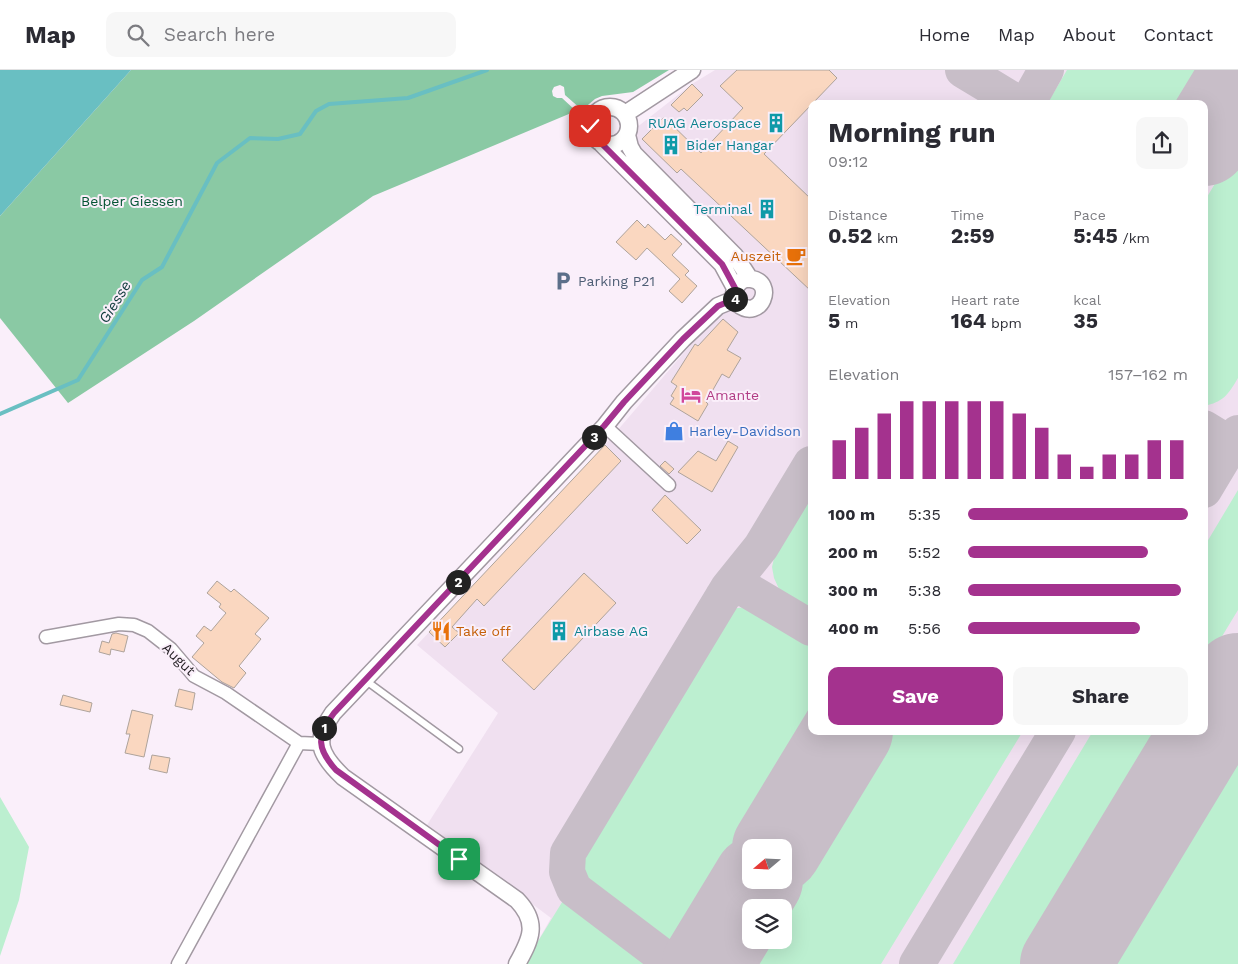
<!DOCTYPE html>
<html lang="en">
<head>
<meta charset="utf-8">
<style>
	:root { --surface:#fff; --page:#f7f7f7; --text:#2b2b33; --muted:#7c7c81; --line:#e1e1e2; --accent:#a4328e }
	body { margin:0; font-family:"Work Sans",sans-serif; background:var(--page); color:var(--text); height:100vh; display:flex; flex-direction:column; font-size:19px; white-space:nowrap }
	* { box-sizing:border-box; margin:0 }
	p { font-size:16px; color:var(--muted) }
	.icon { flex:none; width:28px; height:28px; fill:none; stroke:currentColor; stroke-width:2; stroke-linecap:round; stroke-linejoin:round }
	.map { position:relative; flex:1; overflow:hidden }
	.panel { position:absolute; left:808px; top:30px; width:400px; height:635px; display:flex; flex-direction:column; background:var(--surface); border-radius:10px; box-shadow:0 5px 20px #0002 }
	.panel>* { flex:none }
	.needle { width:32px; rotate:251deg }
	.fabs { position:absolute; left:742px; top:769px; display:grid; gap:10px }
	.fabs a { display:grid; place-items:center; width:50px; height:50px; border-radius:10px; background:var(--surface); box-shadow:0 5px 20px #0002; font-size:25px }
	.pin { position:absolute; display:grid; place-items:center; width:42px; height:42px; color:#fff; margin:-21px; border-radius:10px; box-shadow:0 2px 8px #0006 }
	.km { position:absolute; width:25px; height:25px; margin:-12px; border-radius:50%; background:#222; color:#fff; font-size:14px; line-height:25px; text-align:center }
	.round { display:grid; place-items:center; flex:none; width:52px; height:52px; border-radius:10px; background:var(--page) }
	.head { display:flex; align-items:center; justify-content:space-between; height:85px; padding:0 20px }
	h1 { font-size:28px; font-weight:700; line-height:38px }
	.metrics { display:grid; grid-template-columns:repeat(3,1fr); gap:8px; height:85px; padding:5px 20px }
	.metrics div { display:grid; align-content:center }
	.metrics b { font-size:21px; font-weight:700 }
	.metrics small { font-size:14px; font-weight:400 }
	.metrics p { font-size:14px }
	.chart { height:140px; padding:10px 20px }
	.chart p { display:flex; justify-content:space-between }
	.chart svg { width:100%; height:90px; margin-top:5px; stroke:var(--accent); stroke-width:6 }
	.cta { display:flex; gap:10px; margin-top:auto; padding:10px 20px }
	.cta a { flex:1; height:58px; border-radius:10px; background:var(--accent); color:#fff; font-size:20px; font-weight:700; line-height:58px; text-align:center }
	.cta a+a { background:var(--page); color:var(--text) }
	ul { padding:0 20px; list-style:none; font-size:16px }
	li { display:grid; grid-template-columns:80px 60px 1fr; align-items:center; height:38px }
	li i { height:12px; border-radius:6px; background:var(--accent) }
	header { display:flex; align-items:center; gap:30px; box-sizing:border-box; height:70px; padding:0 25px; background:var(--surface); border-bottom:1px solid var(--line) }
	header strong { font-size:24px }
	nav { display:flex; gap:28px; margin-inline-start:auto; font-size:18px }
	.search { width:350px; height:45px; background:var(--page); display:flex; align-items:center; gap:12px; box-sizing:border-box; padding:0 18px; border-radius:10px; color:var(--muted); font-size:19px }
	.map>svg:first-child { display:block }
</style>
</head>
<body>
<header>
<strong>Map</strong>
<div class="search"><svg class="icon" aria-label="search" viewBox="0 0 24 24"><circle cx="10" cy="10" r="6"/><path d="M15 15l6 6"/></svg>Search here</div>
<nav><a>Home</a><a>Map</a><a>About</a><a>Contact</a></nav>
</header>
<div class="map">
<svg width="1238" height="894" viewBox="0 0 1238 894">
	<rect width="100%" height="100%" fill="#faeffa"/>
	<!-- built -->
	<path fill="#f0e0f0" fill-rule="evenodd" d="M 715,0 L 1238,0 L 1238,894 L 525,894 L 551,848 L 427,755 L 498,643 L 417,575 L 605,375 L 723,237 L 750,209 L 627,65 L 692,14 ZM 811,34 L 1204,34 L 1204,661 L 811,661 ZM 751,778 L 784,778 L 784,810 L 751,810 ZM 751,838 L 784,838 L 784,870 L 751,870 Z"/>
	<!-- green -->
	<path fill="#bcefd0" d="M 1067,0 L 1211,0 L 1190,34 L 1047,34 Z
		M 1238,75 L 1238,308 C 1228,325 1223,332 1204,336 L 1204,132 Z
		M 1238,420 L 1238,540 L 1204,596 L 1204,477 Z
		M 811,424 L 811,540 L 779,519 L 774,508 L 772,497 L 775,484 Z
		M 744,537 L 749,538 L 811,575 L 811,661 L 814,661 L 699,850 C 692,860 682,872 668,870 C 653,869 591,824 582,811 C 576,804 574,795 576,786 L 615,717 L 721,544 L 726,540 Z
		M 1238,655 L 1238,894 L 1094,894 Z
		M 885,661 L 1023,661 L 881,894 L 744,894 L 759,870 L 784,870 L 784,838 L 778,837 Z
		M 1093,661 L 1164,661 L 1023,894 L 953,894 Z
		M 0,727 L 29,777 L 19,830 L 0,886 Z
		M 564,829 L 646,890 L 652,894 L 524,894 Z"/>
	<!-- forest -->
	<path fill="#8ac9a4" d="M 131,0 L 669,0 L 633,22 L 602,26 L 595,29 L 582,40 L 565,25 L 564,17 L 560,15 L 554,17 L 552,21 L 553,26 L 557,28 L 562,28 L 576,41 L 373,126 L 194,251 L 68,333 L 0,248 L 0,146 Z"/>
	<!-- water -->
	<path fill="#69bfc2" d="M 0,0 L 131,0 L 0,146 Z"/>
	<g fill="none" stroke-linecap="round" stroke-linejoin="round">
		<!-- stream -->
		<path stroke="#69bfc2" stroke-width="4" d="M 0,344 L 78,310 L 142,210 L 162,197 L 217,93 L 250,68 L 278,69 L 300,64 L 316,41 L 329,34 L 408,28 L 487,0"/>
		<!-- taxiway -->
		<path stroke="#c8bec8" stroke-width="36" d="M 963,0 L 1016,32 L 1023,32 L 1029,30
			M 1027,34 L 1046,0
			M 1204,358 L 1238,379
			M 1204,420 L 1238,363
			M 723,526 C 730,518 737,516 747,520 L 811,558
			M 666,888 C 692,894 709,887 723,865
			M 673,894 L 574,819 L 567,802 L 568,783 L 728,518 L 761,477 L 811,394
			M 917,894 L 1058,661"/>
		<!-- runway -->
		<path stroke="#c8bec8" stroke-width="90" d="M 1204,71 L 1238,15
			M 777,778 L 848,661
			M 707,894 L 758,810
			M 1065,894 L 1238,608"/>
	</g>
	<!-- building -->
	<path fill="#fad7c0" stroke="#aea39b" d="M 737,0 L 829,0 L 837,8 L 764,84 L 811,129 L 811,221 L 681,99 L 677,103 L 642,69 L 664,47 L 701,83 L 743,38 L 720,16 Z
		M 692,14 L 703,25 L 687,41 L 684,38 L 679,42 L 671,35 Z
		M 637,150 L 645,158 L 648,154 L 665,170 L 671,164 L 682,174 L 672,185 L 689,201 L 685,205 L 697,216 L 682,233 L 669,221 L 680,209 L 647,178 L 636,190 L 616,172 Z
		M 723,249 L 738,262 L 727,280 L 741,288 L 729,308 L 722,304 L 706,332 L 708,334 L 698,351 L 670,334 L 674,328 L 671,326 L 677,316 L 671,312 L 695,274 L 698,276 Z
		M 728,371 L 738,377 L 712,422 L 678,402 L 698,381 L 716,391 Z
		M 605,375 L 621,391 L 484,536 L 477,529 L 452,557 L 459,563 L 445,577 L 429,562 Z
		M 665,391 L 674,399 L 669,404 L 660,396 Z
		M 665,425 L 701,460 L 687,474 L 652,440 Z
		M 584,503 L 616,533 L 534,620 L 502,590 Z
		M 217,511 L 231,522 L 234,519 L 269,548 L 255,564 L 261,569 L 239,596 L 246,603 L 234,618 L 222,612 L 192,587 L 204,573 L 196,566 L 204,556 L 211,561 L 226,543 L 219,537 L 221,534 L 207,523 Z
		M 116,563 L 128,566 L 124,582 L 111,579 L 110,585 L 99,582 L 102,571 L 109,573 L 112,564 Z
		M 179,619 L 195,623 L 192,640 L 175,636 Z
		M 63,625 L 92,633 L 90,642 L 60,635 Z
		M 132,640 L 153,645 L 144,687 L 125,683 L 130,664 L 126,664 Z
		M 152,685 L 170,688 L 167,703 L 149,699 Z"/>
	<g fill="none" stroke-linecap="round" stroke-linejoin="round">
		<defs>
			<path id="service" d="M 365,610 L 459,679"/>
			<path id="minor" d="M 605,356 L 669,415
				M 46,567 L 119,554 L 134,555 L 148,561 L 171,579 L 194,606 L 226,623 L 299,673
				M 178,894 L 299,673 L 321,674"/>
			<path id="tertiary" d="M591 56a19 19 0 1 1 38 0a19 19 0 1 1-38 0Z
				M 625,44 L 692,0
				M 627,65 L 630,77 L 634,84 L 735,186 L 750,209
				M 602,74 L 722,194 L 735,218 L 734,224 L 738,234 C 761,252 776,212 751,209 C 743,208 739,212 735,218
				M 517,894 C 531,869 539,853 517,830 L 343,707 C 320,685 313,671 333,643 L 605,356 L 624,332 L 683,269 L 718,236 L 735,229"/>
		</defs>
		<!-- service casing -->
		<use href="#service" stroke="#a299a2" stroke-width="9"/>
		<!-- minor casing -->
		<use href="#minor" stroke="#a299a2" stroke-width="15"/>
		<!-- tertiary casing -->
		<use href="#tertiary" stroke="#a299a2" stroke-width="19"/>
		<!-- service -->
		<use href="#service" stroke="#fff" stroke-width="6"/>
		<!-- minor -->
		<use href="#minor" stroke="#fff" stroke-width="12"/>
		<!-- tertiary -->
		<use href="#tertiary" stroke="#fff" stroke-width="16"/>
	</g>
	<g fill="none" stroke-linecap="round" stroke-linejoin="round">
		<defs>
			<path id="route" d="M 459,789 L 336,700 C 317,679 316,666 334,643 L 604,356 L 624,332 L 683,269 L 718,236 L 735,229 L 735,218 L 722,194 L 602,74 L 594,67 L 590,56"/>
		</defs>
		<!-- route casing -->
		<use href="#route" stroke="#fff" stroke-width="10"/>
		<!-- route -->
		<use href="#route" stroke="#a4328e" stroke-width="6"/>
	</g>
	<!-- icons -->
	<defs>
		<symbol id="building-bare" viewBox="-9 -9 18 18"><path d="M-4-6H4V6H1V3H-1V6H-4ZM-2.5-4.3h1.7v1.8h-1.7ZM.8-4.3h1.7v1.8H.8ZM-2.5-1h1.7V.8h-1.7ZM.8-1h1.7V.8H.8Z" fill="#0f9aa8" stroke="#faeffa" stroke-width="2.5" paint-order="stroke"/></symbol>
		<symbol id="cafe-bare" viewBox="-9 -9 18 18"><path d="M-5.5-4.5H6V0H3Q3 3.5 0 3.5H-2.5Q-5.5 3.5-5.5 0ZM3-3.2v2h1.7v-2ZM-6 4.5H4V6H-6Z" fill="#e8710a" stroke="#faeffa" stroke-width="2.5" paint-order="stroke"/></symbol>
		<symbol id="parking-bare" viewBox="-9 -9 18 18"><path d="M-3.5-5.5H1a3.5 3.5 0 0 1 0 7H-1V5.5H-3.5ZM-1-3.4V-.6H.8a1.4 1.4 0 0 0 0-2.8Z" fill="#5c6f8a" stroke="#faeffa" stroke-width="2.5" paint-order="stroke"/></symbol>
		<symbol id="hotel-bare" viewBox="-9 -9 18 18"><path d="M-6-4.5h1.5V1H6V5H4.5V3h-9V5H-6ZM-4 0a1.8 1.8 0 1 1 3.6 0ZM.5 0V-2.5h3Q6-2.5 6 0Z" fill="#d1479c" stroke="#faeffa" stroke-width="2.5" paint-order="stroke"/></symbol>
		<symbol id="shop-bare" viewBox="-9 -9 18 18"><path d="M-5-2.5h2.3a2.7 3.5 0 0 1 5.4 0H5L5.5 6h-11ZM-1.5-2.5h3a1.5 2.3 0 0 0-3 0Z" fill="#3f7fe0" stroke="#faeffa" stroke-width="2.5" paint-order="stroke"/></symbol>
		<symbol id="restaurant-bare" viewBox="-9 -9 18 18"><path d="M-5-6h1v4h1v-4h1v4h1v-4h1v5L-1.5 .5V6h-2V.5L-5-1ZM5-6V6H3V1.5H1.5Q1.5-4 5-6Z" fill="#e8710a" stroke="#faeffa" stroke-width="2.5" paint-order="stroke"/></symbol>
	</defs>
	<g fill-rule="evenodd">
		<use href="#building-bare" x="762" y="39" width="28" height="28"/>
		<use href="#building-bare" x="657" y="61" width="28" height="28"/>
		<use href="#building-bare" x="753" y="125" width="28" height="28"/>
		<use href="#cafe-bare" x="782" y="172" width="28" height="28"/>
		<use href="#parking-bare" x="549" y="197" width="28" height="28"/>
		<use href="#hotel-bare" x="677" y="311" width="28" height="28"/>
		<use href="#shop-bare" x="660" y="347" width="28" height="28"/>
		<use href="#restaurant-bare" x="427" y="547" width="28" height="28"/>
		<use href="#building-bare" x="545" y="547" width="28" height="28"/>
	</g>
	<g text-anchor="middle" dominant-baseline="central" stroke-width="4" stroke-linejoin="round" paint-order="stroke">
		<!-- culture labels -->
		<g font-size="14" fill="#0d838f" stroke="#faeffa" text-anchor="end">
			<text x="761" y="53">RUAG Aerospace</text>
			<text x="686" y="75" text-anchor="start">Bider Hangar</text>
			<text x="752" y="139">Terminal</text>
			<text x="574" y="561" text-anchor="start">Airbase AG</text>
		</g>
		<!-- park labels -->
		<g font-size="14" fill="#035433" stroke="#faeffa">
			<text x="132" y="131">Belper Giessen</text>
		</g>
		<!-- food labels -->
		<g font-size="14" fill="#c56008" stroke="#faeffa" text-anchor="end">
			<text x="781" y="186">Auszeit</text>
			<text x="456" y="561" text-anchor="start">Take off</text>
		</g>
		<!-- service labels -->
		<g font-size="14" fill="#4e5e75" stroke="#faeffa" text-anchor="start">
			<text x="578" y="211">Parking P21</text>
		</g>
		<!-- hotel labels -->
		<g font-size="14" fill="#b23c85" stroke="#faeffa" text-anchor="start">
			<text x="706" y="325">Amante</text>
		</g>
		<!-- shop labels -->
		<g font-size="14" fill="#366cbe" stroke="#faeffa" text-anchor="start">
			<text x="689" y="361">Harley-Davidson</text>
		</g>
		<!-- street labels -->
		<g font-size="14" fill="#272327" stroke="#faeffa">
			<text transform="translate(179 589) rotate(44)">Augut</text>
		</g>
		<!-- water labels -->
		<g font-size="15" font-style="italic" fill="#133c3e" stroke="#faeffa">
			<text transform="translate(115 232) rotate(-58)">Giesse</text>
		</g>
	</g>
</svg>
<div class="fabs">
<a><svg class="needle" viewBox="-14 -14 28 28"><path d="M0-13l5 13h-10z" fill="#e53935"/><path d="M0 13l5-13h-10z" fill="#7c7c81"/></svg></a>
<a><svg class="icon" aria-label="layers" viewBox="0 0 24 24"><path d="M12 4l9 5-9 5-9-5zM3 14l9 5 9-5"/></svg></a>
</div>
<div class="pin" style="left:459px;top:789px;background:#1e9e55"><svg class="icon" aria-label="arrive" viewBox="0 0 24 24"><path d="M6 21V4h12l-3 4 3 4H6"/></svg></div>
<div class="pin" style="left:590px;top:56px;background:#d93025"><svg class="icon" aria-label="check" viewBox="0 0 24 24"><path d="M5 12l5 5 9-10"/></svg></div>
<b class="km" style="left:324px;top:658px">1</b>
<b class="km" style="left:458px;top:512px">2</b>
<b class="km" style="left:594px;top:367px">3</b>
<b class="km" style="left:735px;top:229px">4</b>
<section class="panel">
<div class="head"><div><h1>Morning run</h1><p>09:12</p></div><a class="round"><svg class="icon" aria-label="share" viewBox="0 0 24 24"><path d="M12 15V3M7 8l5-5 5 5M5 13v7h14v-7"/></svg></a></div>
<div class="metrics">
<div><p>Distance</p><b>0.52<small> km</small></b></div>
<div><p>Time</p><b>2:59</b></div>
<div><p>Pace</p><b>5:45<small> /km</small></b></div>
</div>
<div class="metrics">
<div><p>Elevation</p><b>5<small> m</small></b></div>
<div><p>Heart rate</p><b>164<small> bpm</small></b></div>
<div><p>kcal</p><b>35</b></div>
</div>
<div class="chart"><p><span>Elevation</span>157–162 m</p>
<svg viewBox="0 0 160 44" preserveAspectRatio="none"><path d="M5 44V25M15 44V19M25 44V12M35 44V6M45 44V6M55 44V6M65 44V6M75 44V6M85 44V12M95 44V19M105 44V32M115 44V38M125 44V32M135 44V32M145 44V25M155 44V25"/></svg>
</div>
<ul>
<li><b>100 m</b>5:35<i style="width:100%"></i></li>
<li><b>200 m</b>5:52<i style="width:82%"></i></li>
<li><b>300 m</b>5:38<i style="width:97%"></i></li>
<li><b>400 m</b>5:56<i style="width:78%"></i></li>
</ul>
<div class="cta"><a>Save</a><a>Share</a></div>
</section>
</div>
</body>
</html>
